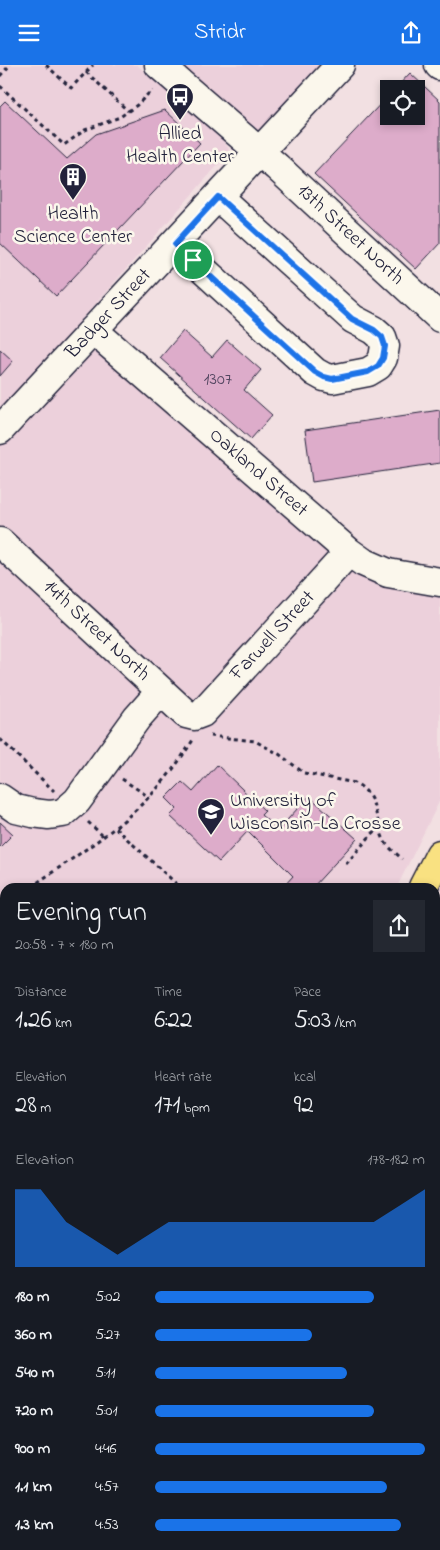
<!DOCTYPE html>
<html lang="en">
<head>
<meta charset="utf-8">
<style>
	:root { --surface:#171b24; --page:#242831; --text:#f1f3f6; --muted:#9ea1a6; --accent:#1a73e8 }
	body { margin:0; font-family:"Indie Flower",sans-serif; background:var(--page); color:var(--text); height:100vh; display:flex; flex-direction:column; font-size:19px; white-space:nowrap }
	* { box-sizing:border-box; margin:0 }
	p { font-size:16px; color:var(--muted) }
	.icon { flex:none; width:28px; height:28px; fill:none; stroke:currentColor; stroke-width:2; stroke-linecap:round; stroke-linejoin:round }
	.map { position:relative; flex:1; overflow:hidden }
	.details { position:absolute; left:0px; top:818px; width:440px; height:668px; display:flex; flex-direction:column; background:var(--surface); border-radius:15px 15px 0 0; box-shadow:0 2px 8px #0003 }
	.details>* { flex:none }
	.buttons { position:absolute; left:380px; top:15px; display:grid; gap:10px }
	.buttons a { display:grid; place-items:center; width:45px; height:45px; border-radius:0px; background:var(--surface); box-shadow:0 2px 8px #0003; font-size:25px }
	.pin { position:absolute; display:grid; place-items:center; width:42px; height:42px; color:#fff; margin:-21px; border:2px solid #fff; border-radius:50%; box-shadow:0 1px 5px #0007 }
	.round { display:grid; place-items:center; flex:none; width:52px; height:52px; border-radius:0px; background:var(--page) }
	.overview { display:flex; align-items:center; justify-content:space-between; height:85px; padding:0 15px }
	h1 { font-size:28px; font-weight:600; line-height:38px }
	.metrics { display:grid; grid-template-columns:repeat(3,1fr); gap:8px; height:85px; padding:5px 15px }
	.metrics div { display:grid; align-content:center }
	.metrics b { font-size:25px; font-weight:600 }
	.metrics small { font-size:14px; font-weight:400 }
	.metrics p { font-size:14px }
	.chart { height:140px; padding:10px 15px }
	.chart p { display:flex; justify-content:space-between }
	.chart svg { width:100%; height:90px; margin-top:5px; fill:var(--accent); opacity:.7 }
	ul { padding:0 15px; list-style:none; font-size:16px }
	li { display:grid; grid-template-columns:80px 60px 1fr; align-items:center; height:38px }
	li i { height:12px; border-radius:6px; background:var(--accent) }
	header { display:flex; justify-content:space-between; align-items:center; height:65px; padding:0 15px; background:var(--accent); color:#fff; font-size:22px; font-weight:600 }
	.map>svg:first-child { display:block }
</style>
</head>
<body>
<header><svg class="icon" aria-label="menu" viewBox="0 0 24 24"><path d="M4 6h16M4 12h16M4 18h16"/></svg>Stridr<svg class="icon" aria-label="share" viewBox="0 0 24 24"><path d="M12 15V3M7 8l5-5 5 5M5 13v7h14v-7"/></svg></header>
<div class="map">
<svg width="440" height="1485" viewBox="0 0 440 1485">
	<rect width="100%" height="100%" fill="#f2e0e2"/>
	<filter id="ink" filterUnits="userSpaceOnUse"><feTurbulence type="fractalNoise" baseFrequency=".02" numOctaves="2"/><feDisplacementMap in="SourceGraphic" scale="10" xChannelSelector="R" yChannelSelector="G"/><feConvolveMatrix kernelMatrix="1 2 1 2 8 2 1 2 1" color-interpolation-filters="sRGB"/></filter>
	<g filter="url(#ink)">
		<!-- built -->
		<path fill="#ecd0db" d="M 0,0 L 137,0 L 224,77 L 229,84 L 225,92 L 75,262 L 361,511 L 387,522 L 440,529 L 440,735 L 397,822 L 5,822 L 5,1480 L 43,1480 L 38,1485 L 0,1485 Z
			M 159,0 L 340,0 L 258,87 Z"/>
		<!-- green -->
		<path fill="#d2e195" stroke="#7a8268" d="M 435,947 L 440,956 L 440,1485 L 83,1485 L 88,1480 L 435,1480 Z"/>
		<!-- building -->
		<path fill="#ddacca" stroke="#22223b" d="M 410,8 L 440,36 L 440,178 L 416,204 L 314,109 L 389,30 L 389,51 L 416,51 L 416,24 L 395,24 Z
			M 5,36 L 67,94 L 96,69 L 165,45 L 200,78 L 56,231 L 0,178 L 0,41 Z
			M 183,266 L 212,292 L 227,275 L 261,305 L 244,325 L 272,350 L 251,374 L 160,293 Z
			M 0,284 L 13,296 L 0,311 Z
			M 440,345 L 440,398 L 312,417 L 305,365 Z
			M 217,700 L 265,746 L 261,750 L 278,765 L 309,731 L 357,774 L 313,822 L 283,822 L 293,811 L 248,766 L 219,797 L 170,751 L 177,744 L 166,733 L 182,717 L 193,727 Z
			M 0,757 L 13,769 L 0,782 Z
			M 5,1130 L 5,1237 L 0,1233 L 0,1135 Z"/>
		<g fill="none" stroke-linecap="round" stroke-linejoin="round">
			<defs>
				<path id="minor" d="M 159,0 L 277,102 L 440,253
					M 439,0 L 440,1
					M 175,179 L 315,307 L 324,312 L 332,314 L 368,307 L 378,301 L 383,293 L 385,281 L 382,272 L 374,265 L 353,254 L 218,132
					M 93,265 L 349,487 L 363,497 L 388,508 L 440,517
					M 0,365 L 340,0
					M 0,477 L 186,649 L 194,651 L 202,648 L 349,487
					M 0,733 L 16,744 L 33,748 L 49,750 L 63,748 L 77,736 L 137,653 L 161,626
					M 435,1066 L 439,1057 L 440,1046"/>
				<path id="major" d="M 423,822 L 440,789
					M 62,1485 L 67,1480"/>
			</defs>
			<!-- minor casing -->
			<use href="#minor" stroke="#22223b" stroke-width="31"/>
			<!-- major casing -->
			<use href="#major" stroke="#22223b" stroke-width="31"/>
			<!-- path -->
			<path stroke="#22223b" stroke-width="3" stroke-dasharray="4 4" stroke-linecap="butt" d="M 46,0 L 71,23 L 93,0
				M 86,7 L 128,46
				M 0,11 L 10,0
				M 0,21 L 64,80 L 85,65 L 120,52 L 137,40 L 152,25
				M 210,671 L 255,676 L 279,689 L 304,708 L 355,718 C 379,730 374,756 385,777 C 389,783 397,789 402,794
				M 0,674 L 54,726
				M 122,714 L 149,732
				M 88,757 L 103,771
				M 115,763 L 180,822
				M 346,799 L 371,770 L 380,762
				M 31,822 C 71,794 114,768 149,732 C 166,715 180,695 193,675
				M 0,846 L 5,842
				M 0,1074 L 5,1075
				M 0,1085 L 5,1082
				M 0,1102 L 5,1106
				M 0,1254 L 5,1256
				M 0,1287 L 1,1286
				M 0,1319 L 5,1323"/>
			<!-- minor -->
			<use href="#minor" stroke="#fbf7ec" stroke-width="28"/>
			<!-- major -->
			<use href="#major" stroke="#f9e181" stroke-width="28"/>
		</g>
	</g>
	<g fill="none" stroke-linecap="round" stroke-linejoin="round" filter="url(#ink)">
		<defs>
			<path id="route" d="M 218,132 L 352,254 L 374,265 L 382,272 L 385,281 L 383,293 L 378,301 L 368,307 L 332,314 L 324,312 L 315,307 L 175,179 Z"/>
		</defs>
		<!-- route casing -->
		<use href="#route" stroke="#fff" stroke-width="10"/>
		<!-- route -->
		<use href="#route" stroke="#1a73e8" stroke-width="6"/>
	</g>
	<!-- icons -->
	<defs>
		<symbol id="bus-pin" viewBox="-11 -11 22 30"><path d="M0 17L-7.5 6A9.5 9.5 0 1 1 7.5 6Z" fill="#22223b" stroke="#fbf7ec"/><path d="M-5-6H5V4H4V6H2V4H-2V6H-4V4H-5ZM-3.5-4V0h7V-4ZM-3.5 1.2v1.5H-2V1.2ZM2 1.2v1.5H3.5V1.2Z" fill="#fff"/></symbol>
		<symbol id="building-pin" viewBox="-11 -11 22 30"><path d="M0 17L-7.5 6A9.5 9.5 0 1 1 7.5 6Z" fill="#22223b" stroke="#fbf7ec"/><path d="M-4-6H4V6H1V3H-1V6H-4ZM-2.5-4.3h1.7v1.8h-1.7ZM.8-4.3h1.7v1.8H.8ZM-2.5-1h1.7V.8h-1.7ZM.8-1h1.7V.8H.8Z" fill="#fff"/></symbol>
		<symbol id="university-pin" viewBox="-11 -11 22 30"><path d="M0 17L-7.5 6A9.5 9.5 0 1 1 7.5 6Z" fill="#22223b" stroke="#fbf7ec"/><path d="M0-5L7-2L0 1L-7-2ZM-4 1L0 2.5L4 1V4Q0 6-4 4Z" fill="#fff"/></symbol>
	</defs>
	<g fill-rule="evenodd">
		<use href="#bus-pin" x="164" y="16" width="32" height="43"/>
		<use href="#building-pin" x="57" y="96" width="32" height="43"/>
		<use href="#university-pin" x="195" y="731" width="32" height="43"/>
	</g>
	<g text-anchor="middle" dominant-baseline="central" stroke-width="5" stroke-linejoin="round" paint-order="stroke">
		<!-- number labels -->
		<g font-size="18" fill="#51445f">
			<text x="218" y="315">1307</text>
		</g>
		<!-- poi labels -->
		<g font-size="20" fill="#22223b" stroke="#fbf7ec">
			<text x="180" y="69">Allied<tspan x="180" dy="23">Health Center</tspan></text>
			<text x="73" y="149">Health<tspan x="73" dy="23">Science Center</tspan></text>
			<text x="230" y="736" text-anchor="start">University of<tspan x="230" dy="23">Wisconsin-La Crosse</tspan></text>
		</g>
		<!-- street labels -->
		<g font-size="20" fill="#22223b" stroke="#fbf7ec">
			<text transform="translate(350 170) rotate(43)">13th Street North</text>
			<text transform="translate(109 249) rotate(-47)">Badger Street</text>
			<text transform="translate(258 408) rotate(41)">Oakland Street</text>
			<text transform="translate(96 566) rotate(43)">14th Street North</text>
			<text transform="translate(273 571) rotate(-47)">Farwell Street</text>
		</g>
	</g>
</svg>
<div class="buttons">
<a><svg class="icon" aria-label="locate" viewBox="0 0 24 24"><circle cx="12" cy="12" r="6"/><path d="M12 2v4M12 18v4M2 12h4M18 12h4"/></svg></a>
</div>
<div class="pin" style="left:193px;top:195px;background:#1e9e55"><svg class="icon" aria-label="arrive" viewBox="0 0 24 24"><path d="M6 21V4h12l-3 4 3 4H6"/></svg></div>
<section class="details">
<div class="overview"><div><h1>Evening run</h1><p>20:58 · 7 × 180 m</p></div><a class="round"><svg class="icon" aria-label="share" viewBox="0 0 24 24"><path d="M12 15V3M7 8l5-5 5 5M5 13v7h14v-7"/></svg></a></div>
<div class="metrics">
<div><p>Distance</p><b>1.26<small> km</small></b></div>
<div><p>Time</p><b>6:22</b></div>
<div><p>Pace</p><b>5:03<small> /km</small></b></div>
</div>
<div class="metrics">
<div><p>Elevation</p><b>28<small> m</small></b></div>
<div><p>Heart rate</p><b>171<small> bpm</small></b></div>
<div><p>kcal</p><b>92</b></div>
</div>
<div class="chart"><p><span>Elevation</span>178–182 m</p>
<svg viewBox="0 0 160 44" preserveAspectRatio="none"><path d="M0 44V6L10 6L20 22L30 30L40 38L50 30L60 22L70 22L80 22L90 22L100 22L110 22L120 22L130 22L140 22L150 14L160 6V44z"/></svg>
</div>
<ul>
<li><b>180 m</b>5:02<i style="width:81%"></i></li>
<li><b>360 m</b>5:27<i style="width:58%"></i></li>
<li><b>540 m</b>5:11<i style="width:71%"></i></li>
<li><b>720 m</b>5:01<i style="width:81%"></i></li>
<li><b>900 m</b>4:46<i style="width:100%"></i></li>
<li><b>1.1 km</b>4:57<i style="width:86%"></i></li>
<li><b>1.3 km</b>4:53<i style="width:91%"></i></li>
</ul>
</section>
</div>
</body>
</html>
